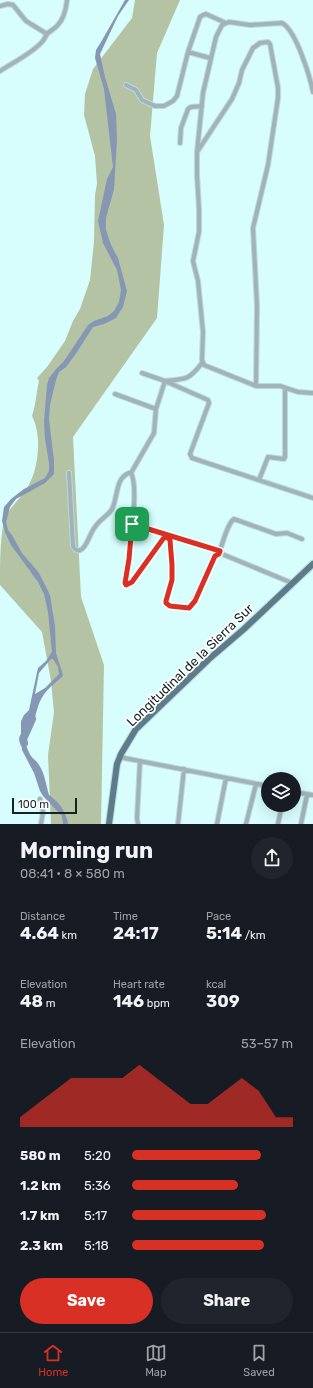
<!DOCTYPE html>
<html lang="en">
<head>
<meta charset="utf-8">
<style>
	:root { --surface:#171b24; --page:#20242c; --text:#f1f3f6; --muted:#9ea1a6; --line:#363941; --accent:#d93025 }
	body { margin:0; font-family:Rubik,sans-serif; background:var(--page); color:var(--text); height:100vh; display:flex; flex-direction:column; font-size:15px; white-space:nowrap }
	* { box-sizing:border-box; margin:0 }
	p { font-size:13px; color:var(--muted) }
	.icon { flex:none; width:22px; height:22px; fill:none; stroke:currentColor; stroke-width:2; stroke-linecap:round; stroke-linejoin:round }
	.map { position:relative; height:824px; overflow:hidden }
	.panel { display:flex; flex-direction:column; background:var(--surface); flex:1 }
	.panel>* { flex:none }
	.controls { position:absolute; left:261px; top:772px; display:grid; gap:8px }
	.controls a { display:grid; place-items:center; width:40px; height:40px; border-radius:50%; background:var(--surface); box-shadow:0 4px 16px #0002; font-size:20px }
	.scale { position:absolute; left:12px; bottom:10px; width:65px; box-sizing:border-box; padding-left:4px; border:2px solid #152323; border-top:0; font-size:11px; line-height:14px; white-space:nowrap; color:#152323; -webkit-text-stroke:3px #fff; paint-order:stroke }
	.pin { position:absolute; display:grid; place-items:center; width:34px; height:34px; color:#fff; margin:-17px; border-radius:8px; box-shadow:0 2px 6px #0006 }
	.round { display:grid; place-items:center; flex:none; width:42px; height:42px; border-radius:21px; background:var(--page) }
	.headline { display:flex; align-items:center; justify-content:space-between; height:68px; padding:0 20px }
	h1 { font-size:22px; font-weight:700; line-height:30px }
	.metrics { display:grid; grid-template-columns:repeat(3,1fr); gap:6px; height:68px; padding:4px 20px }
	.metrics div { display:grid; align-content:center }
	.metrics b { font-size:17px; font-weight:700 }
	.metrics small { font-size:11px; font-weight:400 }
	.metrics p { font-size:11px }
	.chart { height:112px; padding:8px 20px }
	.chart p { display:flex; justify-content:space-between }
	.chart svg { width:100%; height:72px; margin-top:4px; fill:var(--accent); opacity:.7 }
	.action { display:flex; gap:8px; margin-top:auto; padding:8px 20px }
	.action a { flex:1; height:46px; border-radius:24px; background:var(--accent); color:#fff; font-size:16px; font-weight:700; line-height:46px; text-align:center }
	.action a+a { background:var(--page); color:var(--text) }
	ul { padding:0 20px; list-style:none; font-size:13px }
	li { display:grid; grid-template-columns:64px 48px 1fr; align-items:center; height:30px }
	li i { height:10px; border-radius:5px; background:var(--accent) }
	.menu { display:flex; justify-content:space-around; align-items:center; height:56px; border-top:1px solid var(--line); background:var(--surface); font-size:11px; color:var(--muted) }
	.menu a { display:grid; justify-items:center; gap:2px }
	.menu .active { color:var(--accent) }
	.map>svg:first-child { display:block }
</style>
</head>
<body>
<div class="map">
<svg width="313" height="824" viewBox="0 0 313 824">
	<rect width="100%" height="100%" fill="#d7fdfc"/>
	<!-- forest -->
	<path fill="#b3c3a4" d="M 135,0 L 180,0 L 157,53 L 150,136 L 164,225 L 157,318 L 73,437 L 81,597 L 104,665 L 101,824 L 51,824 L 48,755 L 54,712 L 51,681 L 42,632 L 0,585 C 0,564 0,540 4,520 C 8,509 19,500 26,490 C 38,472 43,437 32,416 C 36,405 36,393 39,381 L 37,378 L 47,367 L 65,341 L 73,321 L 80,309 L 90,280 L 94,242 L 95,195 L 97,184 L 95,156 L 84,115 L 85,94 L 93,69 L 132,18 Z"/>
	<!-- water -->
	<path fill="#8597b3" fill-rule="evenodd" d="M 125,0 L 129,0 L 118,16 L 100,54 L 105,77 L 116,114 L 117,140 L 114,189 L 106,218 L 106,230 L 111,245 L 118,258 L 127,291 L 123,307 L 116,318 L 104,324 L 93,327 L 75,355 L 66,367 L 59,372 L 56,380 L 50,405 L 49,419 L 54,461 L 54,474 L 45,483 L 16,499 L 10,507 L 6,522 L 8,530 L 12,535 L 22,553 L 39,573 L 50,595 L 55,626 L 56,653 L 63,675 L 62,677 C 49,688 42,693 37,710 C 35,716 34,723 31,728 L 26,728 C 23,737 26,748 31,756 C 33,759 37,761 39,765 C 45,774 46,785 49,795 C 59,802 66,811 68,824 L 63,824 L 62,816 L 43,796 L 40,791 L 34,773 L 22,750 L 21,732 L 21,721 L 24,715 L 29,710 L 38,668 L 46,661 L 52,652 L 48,612 L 44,594 L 38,582 L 11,545 L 5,532 L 2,521 L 4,507 L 11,499 L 24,489 L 45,478 L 49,471 L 49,463 L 45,439 L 44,421 L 47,385 L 49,378 L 57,368 L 64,361 L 88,325 L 94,321 L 108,316 L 114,311 L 119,302 L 121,290 L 117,270 L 103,243 L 98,221 L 107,179 L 113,167 L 104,89 L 95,58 L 96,50 L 101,42 ZM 51,659 L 53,659 L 58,667 L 59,674 L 45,688 L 35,694 L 39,673 Z"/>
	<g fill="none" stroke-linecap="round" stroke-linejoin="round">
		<!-- river -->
		<path stroke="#8597b3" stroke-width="8" d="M 24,743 L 23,739 L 32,719"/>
		<defs>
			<path id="street" d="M 0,6 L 8,4 L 13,5 L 26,21 L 47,34
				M 188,52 L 210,58
				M 0,71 C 14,62 31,54 42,42 C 44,40 45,37 47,34 C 50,31 54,29 57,26 C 64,19 66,10 67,0
				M 126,85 L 136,90 L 142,100 L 155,106 L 164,106 L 173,101 L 177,96 L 188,52 L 200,17 L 203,15 L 206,14 L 226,23
				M 180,143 L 181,128 L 188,109 L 191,107 L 202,106
				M 197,152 L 232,99 L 239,83 L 242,70 L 253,48 L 260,43 L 268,42 L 270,44 L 278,88 L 278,98 L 268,165 L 253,228 L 257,306 L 256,386 L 280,386 L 298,392 L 313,393
				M 142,373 L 165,381 L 208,400 L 209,403 L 190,454 L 192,458 L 313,498
				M 256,386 L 204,365 L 202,360 L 203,332 L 198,281 L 193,261 L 199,232 L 199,209 L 197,175 L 197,152 L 203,93 L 216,37 L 222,25 L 229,22 L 250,25 L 282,23 C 296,30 310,77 313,92
				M 115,394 L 156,409
				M 69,473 L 73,546 C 75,550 78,552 82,549 C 88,544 90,533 95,527 C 99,520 108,516 112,509 C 118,498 115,478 129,473 L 131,473 C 140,489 128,562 124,582 L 127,585 L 132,582 L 163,539 L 166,537 L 170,540 L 172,565 L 172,579 L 166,601 L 168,605 L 170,606 L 189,608 L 191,606 L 215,556 L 222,554 L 292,583
				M 131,473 L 154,433 L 156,409 L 165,381 C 186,379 189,380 202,363
				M 259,480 L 268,457 L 284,459 L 285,457 L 285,388
				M 132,524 L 220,551
				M 219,554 C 222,545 227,524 234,519 L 276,534 L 287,533 L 302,539
				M 119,757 L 268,786
				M 294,792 L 313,795
				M 40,799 L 43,812 L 41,824
				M 138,824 L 137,818 L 140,761
				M 178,824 L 184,769
				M 217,824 L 226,778
				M 246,824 L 256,784
				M 278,824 L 282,805
				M 301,824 L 307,795"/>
			<path id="primary" d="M 109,824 L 117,764 L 121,754 L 136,729 L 209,659 L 244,629 L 313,564"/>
		</defs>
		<!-- street casing -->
		<use href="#street" stroke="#b8dad9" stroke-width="6"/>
		<!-- primary casing -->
		<use href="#primary" stroke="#b8dad9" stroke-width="8"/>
		<!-- street -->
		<use href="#street" stroke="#a2b2ba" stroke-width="4"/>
		<!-- primary -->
		<use href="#primary" stroke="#5e7b89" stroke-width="6"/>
	</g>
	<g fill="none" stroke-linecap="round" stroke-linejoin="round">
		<defs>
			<path id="route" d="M 132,524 L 220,551 L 219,554 L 215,556 L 195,601 L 189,608 L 170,606 L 166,603 L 166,601 L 172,580 L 172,565 L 170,540 L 166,536 L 163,539 L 132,582 L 126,585 L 125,583 L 129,559 Z"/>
		</defs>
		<!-- route casing -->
		<use href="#route" stroke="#fff" stroke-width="8"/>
		<!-- route -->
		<use href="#route" stroke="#d93025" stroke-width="5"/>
	</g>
	<g text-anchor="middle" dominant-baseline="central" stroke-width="3.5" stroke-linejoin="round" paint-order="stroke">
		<!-- street labels -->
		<g font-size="13" fill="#152323" stroke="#fff">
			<text transform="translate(190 665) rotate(-44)">Longitudinal de la Sierra Sur</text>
		</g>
	</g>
</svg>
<div class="controls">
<a><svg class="icon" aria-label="layers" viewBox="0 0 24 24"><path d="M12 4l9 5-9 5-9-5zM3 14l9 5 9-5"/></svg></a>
</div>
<div class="scale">100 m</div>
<div class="pin" style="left:132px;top:524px;background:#1e9e55"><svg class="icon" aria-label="arrive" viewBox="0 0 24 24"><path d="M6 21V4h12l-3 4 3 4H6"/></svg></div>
</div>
<section class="panel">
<div class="headline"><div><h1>Morning run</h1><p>08:41 · 8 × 580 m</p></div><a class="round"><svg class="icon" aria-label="share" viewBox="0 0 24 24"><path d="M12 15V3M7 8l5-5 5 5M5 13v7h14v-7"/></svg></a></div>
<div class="metrics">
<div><p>Distance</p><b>4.64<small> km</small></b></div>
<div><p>Time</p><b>24:17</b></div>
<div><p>Pace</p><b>5:14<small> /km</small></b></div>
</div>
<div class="metrics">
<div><p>Elevation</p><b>48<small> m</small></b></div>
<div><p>Heart rate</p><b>146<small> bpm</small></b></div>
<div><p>kcal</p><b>309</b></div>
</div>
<div class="chart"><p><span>Elevation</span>53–57 m</p>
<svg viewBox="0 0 160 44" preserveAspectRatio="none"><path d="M0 44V38L10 30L20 22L30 14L40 14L50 14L60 14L70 6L80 14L90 22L100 30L110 30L120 22L130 14L140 22L150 38L160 38V44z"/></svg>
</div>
<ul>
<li><b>580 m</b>5:20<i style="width:80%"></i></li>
<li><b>1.2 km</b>5:36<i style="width:66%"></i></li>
<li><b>1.7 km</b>5:17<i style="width:83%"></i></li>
<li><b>2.3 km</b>5:18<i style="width:82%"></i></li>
</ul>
<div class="action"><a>Save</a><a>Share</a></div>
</section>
<nav class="menu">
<a class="active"><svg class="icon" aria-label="home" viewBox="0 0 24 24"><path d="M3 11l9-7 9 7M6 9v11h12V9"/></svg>Home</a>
<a><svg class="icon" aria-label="map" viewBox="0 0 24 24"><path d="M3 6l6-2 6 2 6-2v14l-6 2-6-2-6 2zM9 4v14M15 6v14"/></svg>Map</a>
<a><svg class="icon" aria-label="saved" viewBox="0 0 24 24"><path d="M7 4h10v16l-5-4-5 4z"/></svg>Saved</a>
</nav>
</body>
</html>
